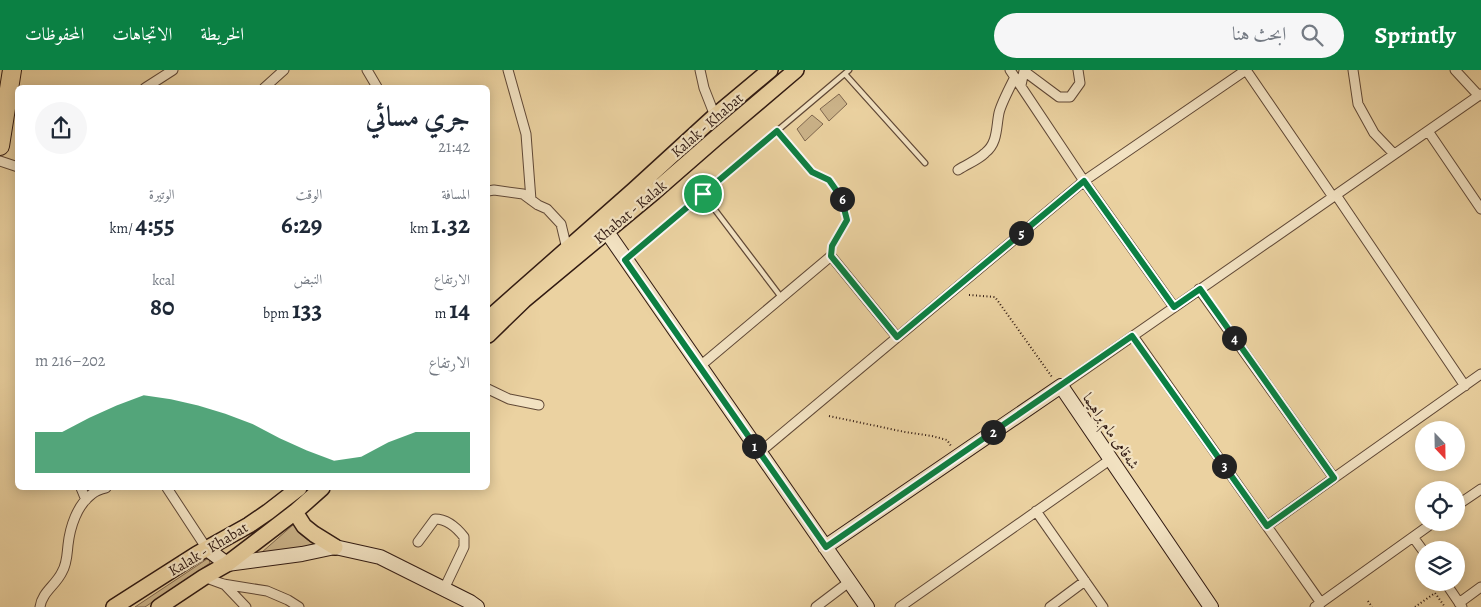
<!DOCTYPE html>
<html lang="ar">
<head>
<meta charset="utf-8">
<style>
	:root { --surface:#fff; --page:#f6f6f7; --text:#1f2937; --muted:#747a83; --accent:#0b8043 }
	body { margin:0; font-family:Alegreya,Amiri,serif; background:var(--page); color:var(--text); direction:rtl; height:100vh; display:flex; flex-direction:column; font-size:19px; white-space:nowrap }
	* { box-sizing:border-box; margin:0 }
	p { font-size:16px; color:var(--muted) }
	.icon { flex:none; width:28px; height:28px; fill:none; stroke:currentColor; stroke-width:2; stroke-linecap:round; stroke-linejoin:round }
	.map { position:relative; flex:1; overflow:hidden; direction:ltr }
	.details { position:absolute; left:15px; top:15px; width:475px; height:405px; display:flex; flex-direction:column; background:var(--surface); border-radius:8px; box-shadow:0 2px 12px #0003; direction:rtl }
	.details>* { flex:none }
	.needle { width:32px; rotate:158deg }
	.tools { position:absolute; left:1415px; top:351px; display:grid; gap:10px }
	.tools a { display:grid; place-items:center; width:50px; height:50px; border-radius:50%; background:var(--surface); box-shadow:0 2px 12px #0003; font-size:25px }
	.pin { position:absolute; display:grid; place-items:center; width:42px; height:42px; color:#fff; margin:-21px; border:2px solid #fff; border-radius:50%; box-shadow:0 1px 5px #0007 }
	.km { position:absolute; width:25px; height:25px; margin:-12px; border-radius:50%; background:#222; color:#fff; font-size:14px; line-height:25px; text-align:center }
	.round { display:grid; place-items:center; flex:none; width:52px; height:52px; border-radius:26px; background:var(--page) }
	.overview { display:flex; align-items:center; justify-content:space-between; height:85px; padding:0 20px }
	h1 { font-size:28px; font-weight:600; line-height:38px }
	.metrics { display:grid; grid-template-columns:repeat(3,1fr); gap:8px; height:85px; padding:5px 20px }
	.metrics div { display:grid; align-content:center }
	.metrics b { font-size:25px; font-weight:600 }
	.metrics small { font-size:14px; font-weight:400 }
	.metrics p { font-size:14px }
	.chart { height:140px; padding:10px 20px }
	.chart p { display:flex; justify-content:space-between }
	.chart svg { width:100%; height:90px; margin-top:5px; fill:var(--accent); opacity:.7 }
	header { display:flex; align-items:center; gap:30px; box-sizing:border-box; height:70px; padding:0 25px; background:var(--accent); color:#fff }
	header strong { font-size:24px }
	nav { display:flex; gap:28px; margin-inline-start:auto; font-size:18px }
	.search { width:350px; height:45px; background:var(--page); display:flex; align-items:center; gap:12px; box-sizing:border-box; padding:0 18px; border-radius:28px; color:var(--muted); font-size:19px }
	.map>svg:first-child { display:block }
</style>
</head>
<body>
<header>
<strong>Sprintly</strong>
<div class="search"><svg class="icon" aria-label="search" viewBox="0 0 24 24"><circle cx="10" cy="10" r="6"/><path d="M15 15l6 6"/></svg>ابحث هنا</div>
<nav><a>الخريطة</a><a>الاتجاهات</a><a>المحفوظات</a></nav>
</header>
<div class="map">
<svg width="1481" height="537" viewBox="0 0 1481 537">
	<rect width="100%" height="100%" fill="#ebd2a1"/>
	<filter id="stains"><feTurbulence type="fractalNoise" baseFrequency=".004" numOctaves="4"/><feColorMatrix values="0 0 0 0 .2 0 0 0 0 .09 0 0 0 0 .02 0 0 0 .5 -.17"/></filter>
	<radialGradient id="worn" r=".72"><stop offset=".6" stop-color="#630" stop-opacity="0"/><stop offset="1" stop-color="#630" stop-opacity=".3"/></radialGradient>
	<!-- green -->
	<path fill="#cbb389" stroke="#7e664e" d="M 839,24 L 847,34 L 829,51 L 820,39 Z
		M 812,45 L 823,54 L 805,71 L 797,59 Z
		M 294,454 L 299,463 L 313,474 L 300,478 L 261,483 Z
		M 207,489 L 209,489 L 210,493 L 145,537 L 135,537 Z"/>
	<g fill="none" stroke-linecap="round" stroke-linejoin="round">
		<defs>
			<path id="lane" d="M 845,4 L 925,93
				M 777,61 L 812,102 L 829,110 L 841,127 L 847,150 L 832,176 L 831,186
				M 703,124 L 781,227
				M 628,187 L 849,0"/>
			<path id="street" d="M 367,0 L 377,17
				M 508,0 L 526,64 L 531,130
				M 700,0 L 704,18 L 715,46
				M 1010,0 L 1084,111 L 1174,237
				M 1353,0 L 1358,34 L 1374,63 L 1394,84
				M 1455,0 L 1479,26
				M 1021,15 L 1024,1 L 1059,27 L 1070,27 L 1080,13 L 1078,0
				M 145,18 L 173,0
				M 264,18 L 284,0
				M 1428,61 L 1481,139
				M 0,91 L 18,97
				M 958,100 C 967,94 978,90 985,83 C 998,73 996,57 999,43 C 1001,34 1011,15 1015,7
				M 488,121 L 494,120 L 523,124 L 538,135 L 547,139 L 561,154 L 567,179
				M 1336,125 L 1465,316
				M 1199,219 L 1334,408 L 1267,456
				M 1133,266 L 1321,533
				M 699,297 L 831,186 L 897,267
				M 1061,316 L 1481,24
				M 488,319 L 509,329 L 539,335
				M 759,383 L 1084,111 L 1246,0 L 1333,127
				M 1334,408 L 1481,304
				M 81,418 L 86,430
				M 167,418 L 207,479
				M 1456,436 L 1481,419
				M 1036,441 L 1103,537
				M 1413,467 L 1424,482
				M 418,472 L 435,449 C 447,449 457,458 464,467 L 464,477 L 444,519
				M 204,507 L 223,514 L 267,521 L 288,530 L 299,537
				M 1445,512 L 1462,537
				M 224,514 L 246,537
				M 1459,533 L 1481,517
				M 40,537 C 42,522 56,515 62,502 C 67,494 67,484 68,475 C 70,457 77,435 92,424 C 96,421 102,419 106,418
				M 816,537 L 849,512
				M 900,537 L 1111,389
				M 1050,537 L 1085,511
				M 1315,537 L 1434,452"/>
			<path id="secondary" d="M 607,162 L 867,537
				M 825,477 L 1061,316 L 1211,537
				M 207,479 L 227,494 L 302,484 L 335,477 L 380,487 L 470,532 L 477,537"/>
			<path id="primary" d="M 488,249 L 634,120 L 715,46 L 770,0
				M 488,265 L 524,230 L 654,122 L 717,67 L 796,0
				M 295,442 L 304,456 L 314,464 L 335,477
				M 114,537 L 197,484 L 249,455 L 268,442 L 299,418
				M 159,537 L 204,507 L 227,494 L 295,442 L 322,418"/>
			<path id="highway" d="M 0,76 L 12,0"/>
		</defs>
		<!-- lane casing -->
		<use href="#lane" stroke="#604836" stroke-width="7"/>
		<!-- street casing -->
		<use href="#street" stroke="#604836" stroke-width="11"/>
		<!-- secondary casing -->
		<use href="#secondary" stroke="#311a12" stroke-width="16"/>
		<!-- primary casing -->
		<use href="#primary" stroke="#311a12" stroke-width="18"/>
		<!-- highway casing -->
		<use href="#highway" stroke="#311a12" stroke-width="20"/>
		<!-- path -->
		<path stroke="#311a12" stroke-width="2" stroke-dasharray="1 2.5" stroke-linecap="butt" d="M 969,225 L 995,227 L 1052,307
			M 829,346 L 905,362 L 932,366 L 947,370 L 951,376
			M 1368,531 L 1372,537
			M 1415,537 L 1435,523 L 1445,537"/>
		<!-- lane -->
		<use href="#lane" stroke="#f2e2c2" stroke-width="4.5"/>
		<!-- street -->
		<use href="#street" stroke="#f2e2c2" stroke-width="9"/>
		<!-- secondary -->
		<use href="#secondary" stroke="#f2e2c2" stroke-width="14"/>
		<!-- primary -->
		<use href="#primary" stroke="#ebd2a1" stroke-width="15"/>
		<!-- highway -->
		<use href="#highway" stroke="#ebd2a1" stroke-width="18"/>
	</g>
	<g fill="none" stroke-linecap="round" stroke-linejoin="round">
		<defs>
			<path id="route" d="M 777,61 L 812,102 L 829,110 L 841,127 L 847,150 L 832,176 L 831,186 L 897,267 L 1084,111 L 1174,237 L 1200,219 L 1334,408 L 1267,456 L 1132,266 L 826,477 L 625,190 Z"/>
		</defs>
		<!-- route casing -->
		<use href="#route" stroke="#fff" stroke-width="10"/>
		<!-- route -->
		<use href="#route" stroke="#0b8043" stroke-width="6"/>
	</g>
	<g text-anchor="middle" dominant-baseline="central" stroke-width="4.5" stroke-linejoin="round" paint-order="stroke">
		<!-- street labels -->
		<g font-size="15" fill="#311a12" stroke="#f2e2c2">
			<text transform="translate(707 55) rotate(-41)">Kalak - Khabat</text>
			<text transform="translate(630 142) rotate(-40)">Khabat - Kalak</text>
			<text transform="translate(1111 361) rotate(56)">شەقامی مام براهیما</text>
			<text transform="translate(208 479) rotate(-31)">Kalak - Khabat</text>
		</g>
	</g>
	<rect width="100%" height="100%" filter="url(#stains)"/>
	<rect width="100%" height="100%" fill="url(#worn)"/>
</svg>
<div class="tools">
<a><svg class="needle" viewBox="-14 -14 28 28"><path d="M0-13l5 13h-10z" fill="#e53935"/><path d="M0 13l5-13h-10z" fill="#747a83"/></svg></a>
<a><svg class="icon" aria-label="locate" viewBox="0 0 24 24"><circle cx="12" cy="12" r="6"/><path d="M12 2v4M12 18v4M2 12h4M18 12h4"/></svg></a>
<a><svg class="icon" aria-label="layers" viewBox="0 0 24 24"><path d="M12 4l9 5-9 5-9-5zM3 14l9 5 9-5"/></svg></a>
</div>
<div class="pin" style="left:703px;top:124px;background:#1e9e55"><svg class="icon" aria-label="arrive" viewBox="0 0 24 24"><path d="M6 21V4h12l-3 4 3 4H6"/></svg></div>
<b class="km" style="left:754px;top:376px">1</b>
<b class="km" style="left:993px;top:362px">2</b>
<b class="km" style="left:1224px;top:396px">3</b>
<b class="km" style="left:1234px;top:268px">4</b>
<b class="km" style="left:1021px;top:163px">5</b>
<b class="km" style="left:842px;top:129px">6</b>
<section class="details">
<div class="overview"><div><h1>جري مسائي</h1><p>21:42</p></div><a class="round"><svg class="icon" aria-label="share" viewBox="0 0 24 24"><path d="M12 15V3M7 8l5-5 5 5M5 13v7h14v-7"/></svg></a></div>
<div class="metrics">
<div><p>المسافة</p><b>1.32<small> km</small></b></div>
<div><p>الوقت</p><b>6:29</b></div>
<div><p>الوتيرة</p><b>4:55<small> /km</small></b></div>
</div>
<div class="metrics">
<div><p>الارتفاع</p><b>14<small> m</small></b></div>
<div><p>النبض</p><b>133<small> bpm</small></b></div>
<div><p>kcal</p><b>80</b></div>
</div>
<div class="chart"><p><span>الارتفاع</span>202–216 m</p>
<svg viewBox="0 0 160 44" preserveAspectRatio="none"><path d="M0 44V24L10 24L20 17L30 11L40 6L50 8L60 11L70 15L80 20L90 27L100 33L110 38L120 36L130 29L140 24L150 24L160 24V44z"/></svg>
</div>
</section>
</div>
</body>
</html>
